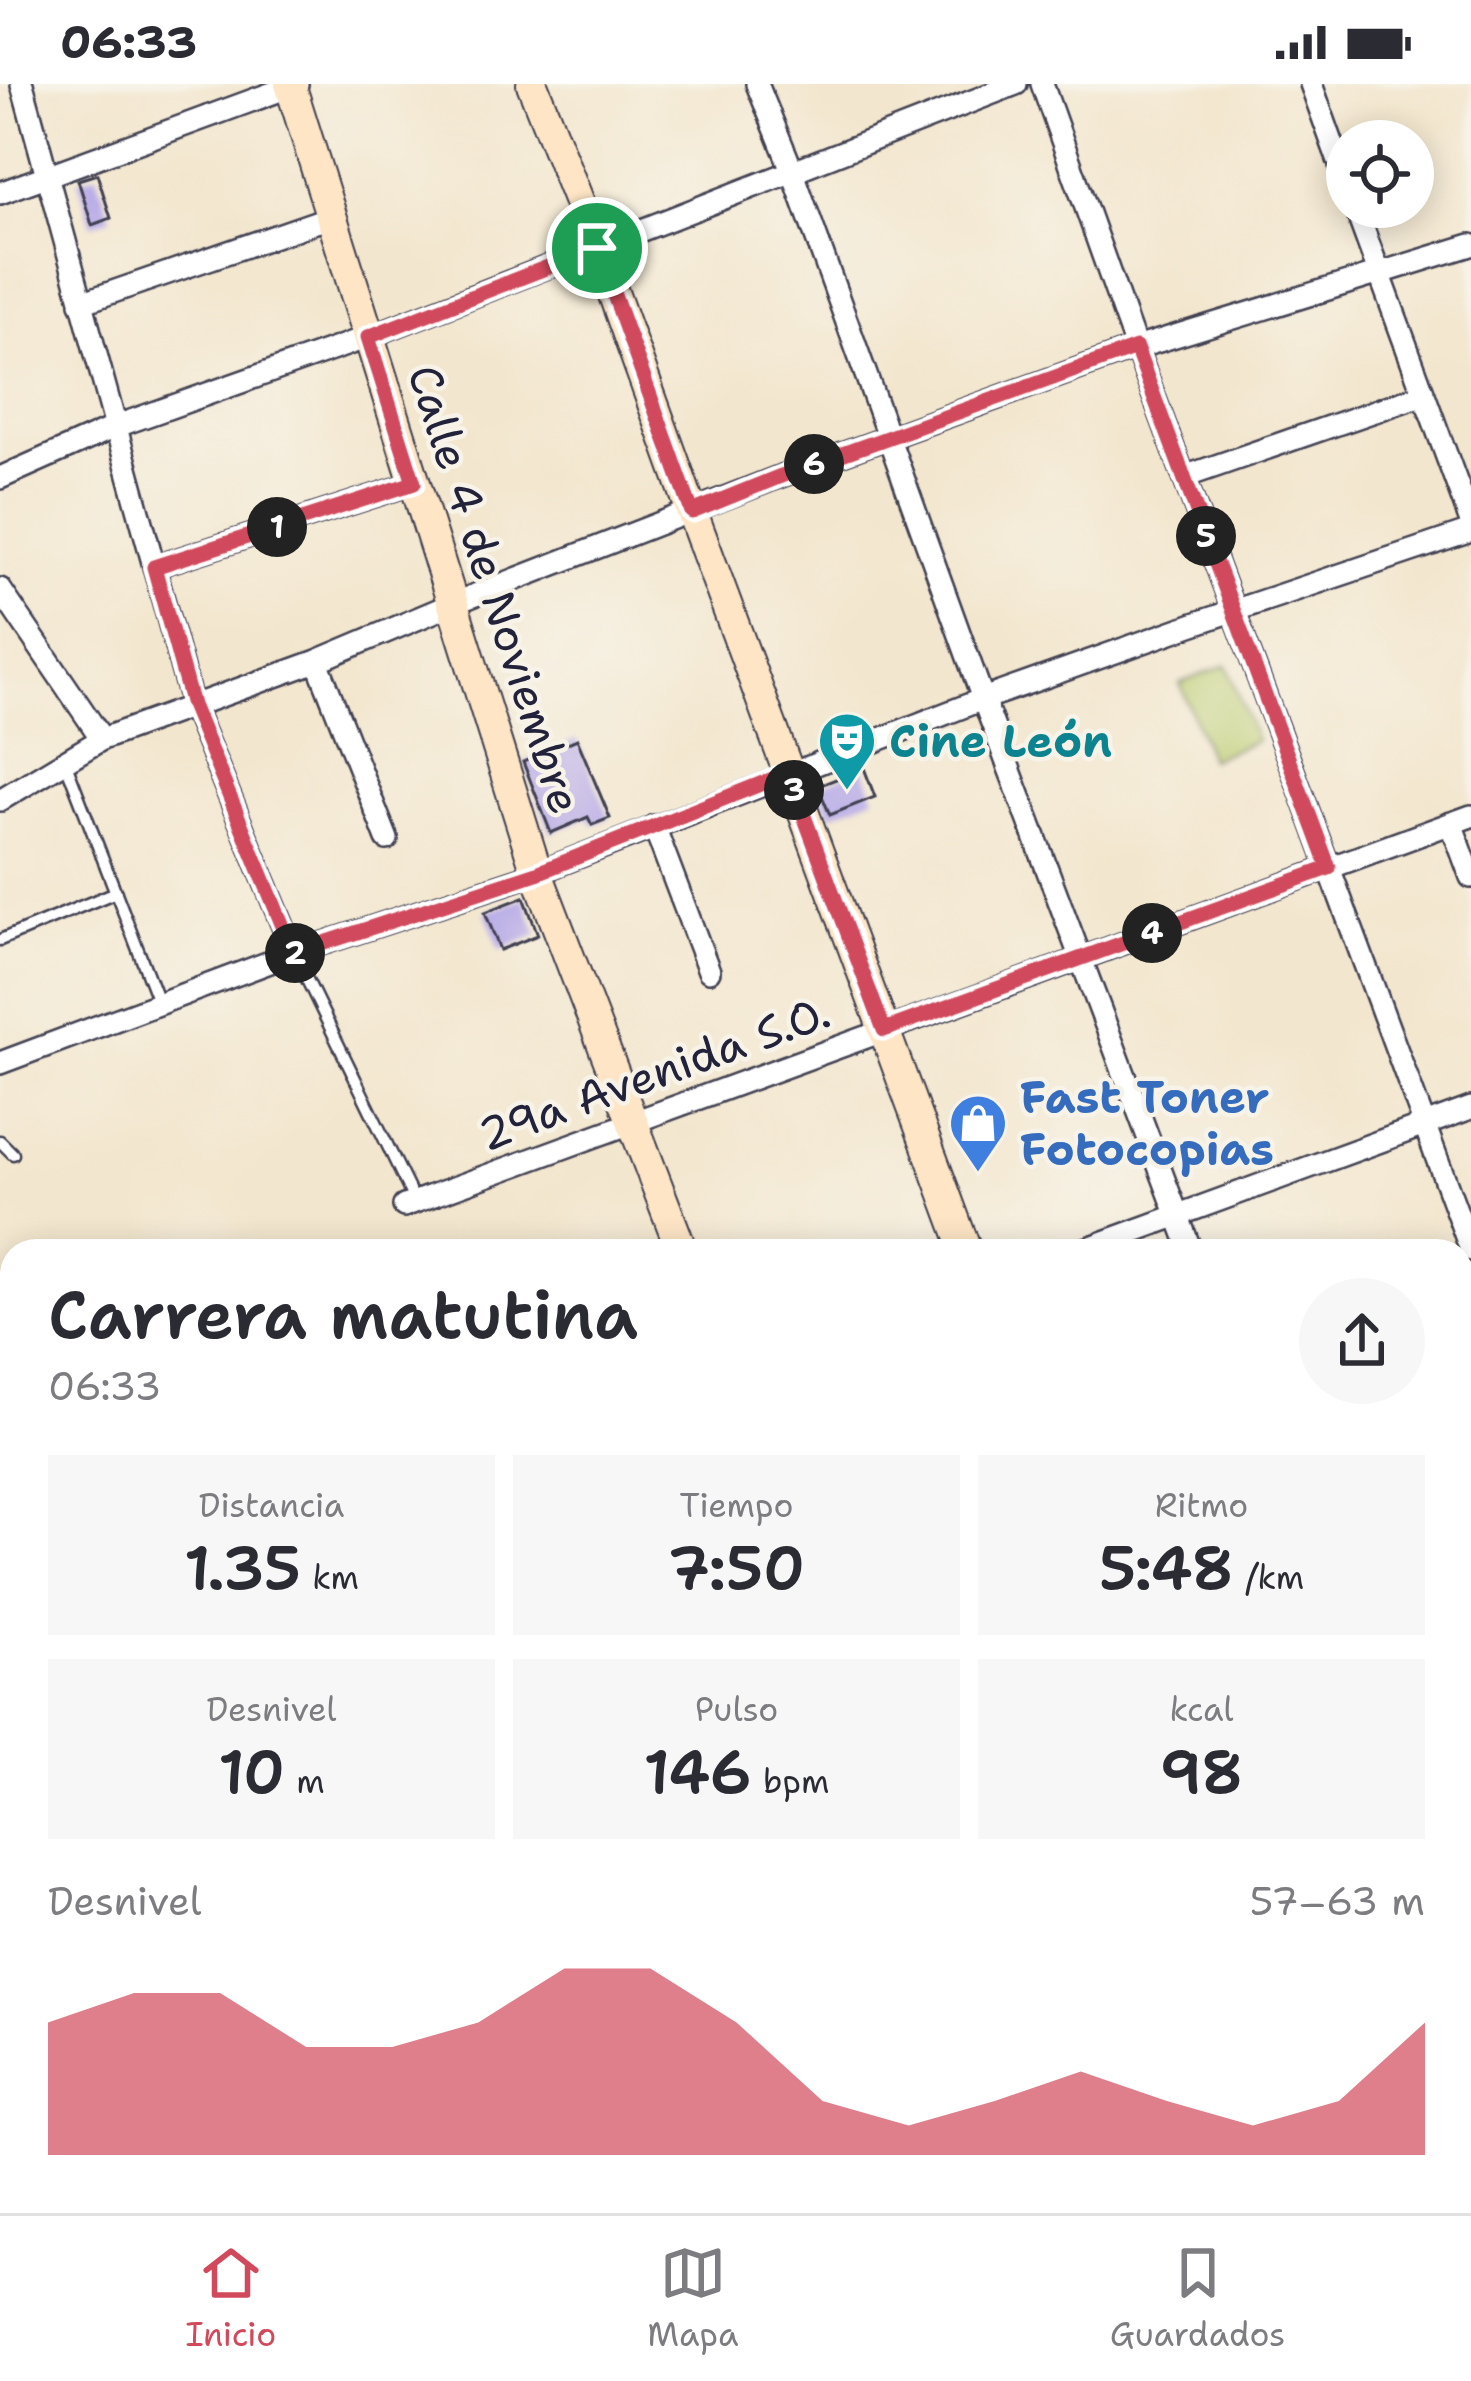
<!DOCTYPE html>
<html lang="es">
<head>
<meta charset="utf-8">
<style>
	:root { --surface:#fff; --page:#f7f7f7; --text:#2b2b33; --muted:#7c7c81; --line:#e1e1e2; --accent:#d1495b }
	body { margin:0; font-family:"Shantell Sans",sans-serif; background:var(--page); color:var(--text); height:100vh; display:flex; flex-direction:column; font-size:45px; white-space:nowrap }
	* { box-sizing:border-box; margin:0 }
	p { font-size:39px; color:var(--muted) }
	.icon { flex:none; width:66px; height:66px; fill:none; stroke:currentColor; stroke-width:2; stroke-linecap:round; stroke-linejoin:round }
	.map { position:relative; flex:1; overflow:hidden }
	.drawer { position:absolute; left:0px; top:1155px; width:1473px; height:975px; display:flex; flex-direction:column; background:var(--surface); border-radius:36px 36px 0 0; box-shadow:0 6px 30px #0003 }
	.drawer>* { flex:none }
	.fabs { position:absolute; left:1326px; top:36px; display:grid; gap:24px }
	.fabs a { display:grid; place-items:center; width:108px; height:108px; border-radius:50%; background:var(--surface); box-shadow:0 6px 30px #0003; font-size:60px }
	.pin { position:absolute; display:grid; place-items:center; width:102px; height:102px; color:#fff; margin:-51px; border:6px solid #fff; border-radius:50%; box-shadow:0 3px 12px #0007 }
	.km { position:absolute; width:60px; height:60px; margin:-30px; border-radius:50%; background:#222; color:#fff; font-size:33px; line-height:60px; text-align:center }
	.round { display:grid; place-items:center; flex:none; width:126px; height:126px; border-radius:63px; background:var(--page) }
	.headline { display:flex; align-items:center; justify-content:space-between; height:204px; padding:0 48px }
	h1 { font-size:66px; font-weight:600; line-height:90px }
	.figures { display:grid; grid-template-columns:repeat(3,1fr); gap:18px; height:204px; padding:12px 48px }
	.figures div { display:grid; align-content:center; border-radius:0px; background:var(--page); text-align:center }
	.figures b { font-size:60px; font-weight:600 }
	.figures small { font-size:33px; font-weight:400 }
	.figures p { font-size:33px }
	.chart { height:336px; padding:24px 48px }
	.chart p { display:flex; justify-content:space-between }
	.chart svg { width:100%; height:216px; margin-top:12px; fill:var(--accent); opacity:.7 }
	.status { display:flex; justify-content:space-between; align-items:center; height:84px; padding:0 60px; background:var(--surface); direction:ltr }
	.status svg { height:33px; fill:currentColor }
	.dock { display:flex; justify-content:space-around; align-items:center; height:168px; border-top:3px solid var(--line); background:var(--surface); font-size:33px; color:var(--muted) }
	.dock a { display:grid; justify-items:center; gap:6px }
	.dock .selected { color:var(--accent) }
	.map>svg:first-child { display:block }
</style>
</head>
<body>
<div class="status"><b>06:33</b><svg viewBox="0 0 49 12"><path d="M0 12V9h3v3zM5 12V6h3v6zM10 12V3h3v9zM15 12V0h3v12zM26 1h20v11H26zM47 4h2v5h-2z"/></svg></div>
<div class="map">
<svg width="1471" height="2129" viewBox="0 0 1471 2129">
	<rect width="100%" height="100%" fill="#f7f3e8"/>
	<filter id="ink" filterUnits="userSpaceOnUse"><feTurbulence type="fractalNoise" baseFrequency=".00833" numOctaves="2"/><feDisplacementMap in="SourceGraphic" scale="24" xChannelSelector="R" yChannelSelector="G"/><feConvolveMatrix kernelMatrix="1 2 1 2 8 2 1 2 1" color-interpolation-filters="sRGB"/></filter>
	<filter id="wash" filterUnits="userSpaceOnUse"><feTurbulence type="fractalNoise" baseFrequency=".004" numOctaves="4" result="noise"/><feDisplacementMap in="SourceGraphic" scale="48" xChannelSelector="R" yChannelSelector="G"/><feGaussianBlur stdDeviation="2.7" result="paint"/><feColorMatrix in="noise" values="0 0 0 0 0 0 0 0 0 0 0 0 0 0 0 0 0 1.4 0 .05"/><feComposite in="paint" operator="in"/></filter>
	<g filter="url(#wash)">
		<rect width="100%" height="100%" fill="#f3e6ce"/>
		<!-- green -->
		<path fill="#baca6d" stroke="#6e7654" stroke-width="3" d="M 1227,581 L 1256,657 L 1210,675 L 1180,599 Z
			M 1471,1517 L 1471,1926 L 1461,1894 L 1461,1524 Z"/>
		<g id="blocks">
			<!-- building -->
			<path fill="#ab9de7" d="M 97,90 L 111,134 L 92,141 L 78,96 Z
				M 577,655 L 610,734 L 592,741 L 588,733 L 551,749 L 523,678 Z
				M 864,684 L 875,713 L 830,731 L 818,702 Z
				M 524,813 L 538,851 L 500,866 L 485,828 Z"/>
		</g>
	</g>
	<g filter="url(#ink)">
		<use href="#blocks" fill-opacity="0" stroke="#413f51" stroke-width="3"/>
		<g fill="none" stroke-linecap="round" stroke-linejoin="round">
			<defs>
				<path id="lane" d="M 65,677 L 159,920
					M 0,856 L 116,808
					M 294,869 L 415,1118
					M 0,1057 L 13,1070
					M 0,1269 L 12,1265"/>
				<path id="street" d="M 22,0 L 192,621 L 294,869
					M 757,0 L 792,86 L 983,615 L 1191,1167
					M 1042,0 L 1136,264 L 1471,1166
					M 1311,0 L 1347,100
					M 0,109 L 297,0
					M 1355,123 L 1471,438
					M 81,219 L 330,133
					M 1184,393 L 1424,310
					M 0,394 L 117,342 L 368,253 L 1016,0
					M 154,483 L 414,399
					M 0,505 L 102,655
					M 317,577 L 387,755
					M 0,716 L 102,655 L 317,577 L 452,520 L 781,392 L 1136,264 L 1471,161
					M 1451,739 L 1471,793
					M 654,742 L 709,887
					M 0,979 L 294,869 L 537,789 L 983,615 L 1191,541 L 1471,447
					M 404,1122 L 1471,732
					M 1080,1167 L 1471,1024
					M 0,1358 L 12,1390
					M 0,1562 L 12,1558
					M 1461,1947 L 1471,1980
					M 1461,2103 L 1471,2099
					M 282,2118 L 286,2129
					M 5,2129 L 38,2118
					M 560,2129 L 590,2118
					M 1384,2129 L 1416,2118"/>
				<path id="secondary" d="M 290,0 L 537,789 L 682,1167
					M 532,0 L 597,164 L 692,428 L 966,1167
					M 1461,1306 L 1471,1303
					M 0,1843 L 12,1839
					M 754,2118 L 758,2129
					M 1019,2118 L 1022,2129
					M 1289,2118 L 1292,2129"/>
			</defs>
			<!-- lane casing -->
			<use href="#lane" stroke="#413f51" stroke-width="15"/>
			<!-- street casing -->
			<use href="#street" stroke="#413f51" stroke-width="26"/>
			<!-- secondary casing -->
			<use href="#secondary" stroke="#413f51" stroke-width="34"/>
			<!-- lane -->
			<use href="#lane" stroke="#fff" stroke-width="10"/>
			<!-- street -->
			<use href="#street" stroke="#fff" stroke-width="21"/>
			<!-- secondary -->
			<use href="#secondary" stroke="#fde5c5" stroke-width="30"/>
		</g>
	</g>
	<g fill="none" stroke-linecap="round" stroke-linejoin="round" filter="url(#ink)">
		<defs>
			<path id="route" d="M 597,164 L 692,428 L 781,392 L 1136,264 L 1329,784 L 884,946 L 788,689 L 537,789 L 294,869 L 192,621 L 154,483 L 414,399 L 368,253 Z"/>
		</defs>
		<!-- route casing -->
		<use href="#route" stroke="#fff" stroke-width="24"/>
		<!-- route -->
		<use href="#route" stroke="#d1495b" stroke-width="15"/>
	</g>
	<!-- icons -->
	<defs>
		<symbol id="theatre-pin" viewBox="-11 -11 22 30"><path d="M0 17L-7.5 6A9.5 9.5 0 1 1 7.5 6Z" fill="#0f9aa8" stroke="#f7f3e8"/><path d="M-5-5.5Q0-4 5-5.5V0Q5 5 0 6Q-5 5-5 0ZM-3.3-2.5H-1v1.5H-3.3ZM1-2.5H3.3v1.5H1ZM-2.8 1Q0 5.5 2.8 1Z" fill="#fff"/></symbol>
		<symbol id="shop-pin" viewBox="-11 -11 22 30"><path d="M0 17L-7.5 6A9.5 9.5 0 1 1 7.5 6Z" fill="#3f7fe0" stroke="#f7f3e8"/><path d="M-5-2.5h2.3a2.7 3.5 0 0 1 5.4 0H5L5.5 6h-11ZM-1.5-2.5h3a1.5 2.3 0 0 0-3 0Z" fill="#fff"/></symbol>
	</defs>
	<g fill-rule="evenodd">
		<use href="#theatre-pin" x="814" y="624" width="66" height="90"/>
		<use href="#shop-pin" x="945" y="1006" width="66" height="90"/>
	</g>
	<g text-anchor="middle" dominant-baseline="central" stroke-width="9" stroke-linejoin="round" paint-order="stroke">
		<!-- street labels -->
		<g font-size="45" fill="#22223b" stroke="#f7f3e8">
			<text transform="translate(495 505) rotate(72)">Calle 4 de Noviembre</text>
			<text transform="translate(654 989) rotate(-20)">29a Avenida S.O.</text>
		</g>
		<!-- culture labels -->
		<g font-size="45" font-weight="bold" fill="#0d838f" stroke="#f7f3e8" text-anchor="start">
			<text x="889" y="657">Cine León</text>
		</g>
		<!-- shop labels -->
		<g font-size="45" font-weight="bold" fill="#366cbe" stroke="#f7f3e8" text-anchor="start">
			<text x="1020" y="1013">Fast Toner<tspan x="1020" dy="52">Fotocopias</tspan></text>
		</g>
	</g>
</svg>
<div class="fabs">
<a><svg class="icon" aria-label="locate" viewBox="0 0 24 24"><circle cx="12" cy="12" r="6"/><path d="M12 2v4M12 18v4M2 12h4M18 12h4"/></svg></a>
</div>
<div class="pin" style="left:597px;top:164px;background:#1e9e55"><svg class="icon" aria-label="arrive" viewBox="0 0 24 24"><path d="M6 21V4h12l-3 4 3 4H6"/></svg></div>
<b class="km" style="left:277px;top:443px">1</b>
<b class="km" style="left:295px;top:869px">2</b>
<b class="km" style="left:794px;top:706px">3</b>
<b class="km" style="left:1152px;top:849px">4</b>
<b class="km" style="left:1206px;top:452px">5</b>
<b class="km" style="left:814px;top:380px">6</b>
<section class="drawer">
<div class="headline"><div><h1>Carrera matutina</h1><p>06:33</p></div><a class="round"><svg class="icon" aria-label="share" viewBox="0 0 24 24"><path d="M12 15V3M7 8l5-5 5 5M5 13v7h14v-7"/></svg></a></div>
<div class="figures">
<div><p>Distancia</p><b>1.35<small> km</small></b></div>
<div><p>Tiempo</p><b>7:50</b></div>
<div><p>Ritmo</p><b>5:48<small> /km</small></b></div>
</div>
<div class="figures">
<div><p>Desnivel</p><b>10<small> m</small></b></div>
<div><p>Pulso</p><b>146<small> bpm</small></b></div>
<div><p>kcal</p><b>98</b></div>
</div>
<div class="chart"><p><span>Desnivel</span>57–63 m</p>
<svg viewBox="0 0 160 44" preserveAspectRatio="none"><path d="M0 44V17L10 11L20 11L30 22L40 22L50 17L60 6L70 6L80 17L90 33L100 38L110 33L120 27L130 33L140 38L150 33L160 17V44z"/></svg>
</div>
</section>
</div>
<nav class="dock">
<a class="selected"><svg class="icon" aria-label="home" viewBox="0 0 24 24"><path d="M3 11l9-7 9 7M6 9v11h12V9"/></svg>Inicio</a>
<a><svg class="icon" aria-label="map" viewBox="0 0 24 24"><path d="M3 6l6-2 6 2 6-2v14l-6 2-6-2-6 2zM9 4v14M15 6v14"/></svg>Mapa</a>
<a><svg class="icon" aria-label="saved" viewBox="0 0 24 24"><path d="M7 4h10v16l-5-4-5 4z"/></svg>Guardados</a>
</nav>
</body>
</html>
